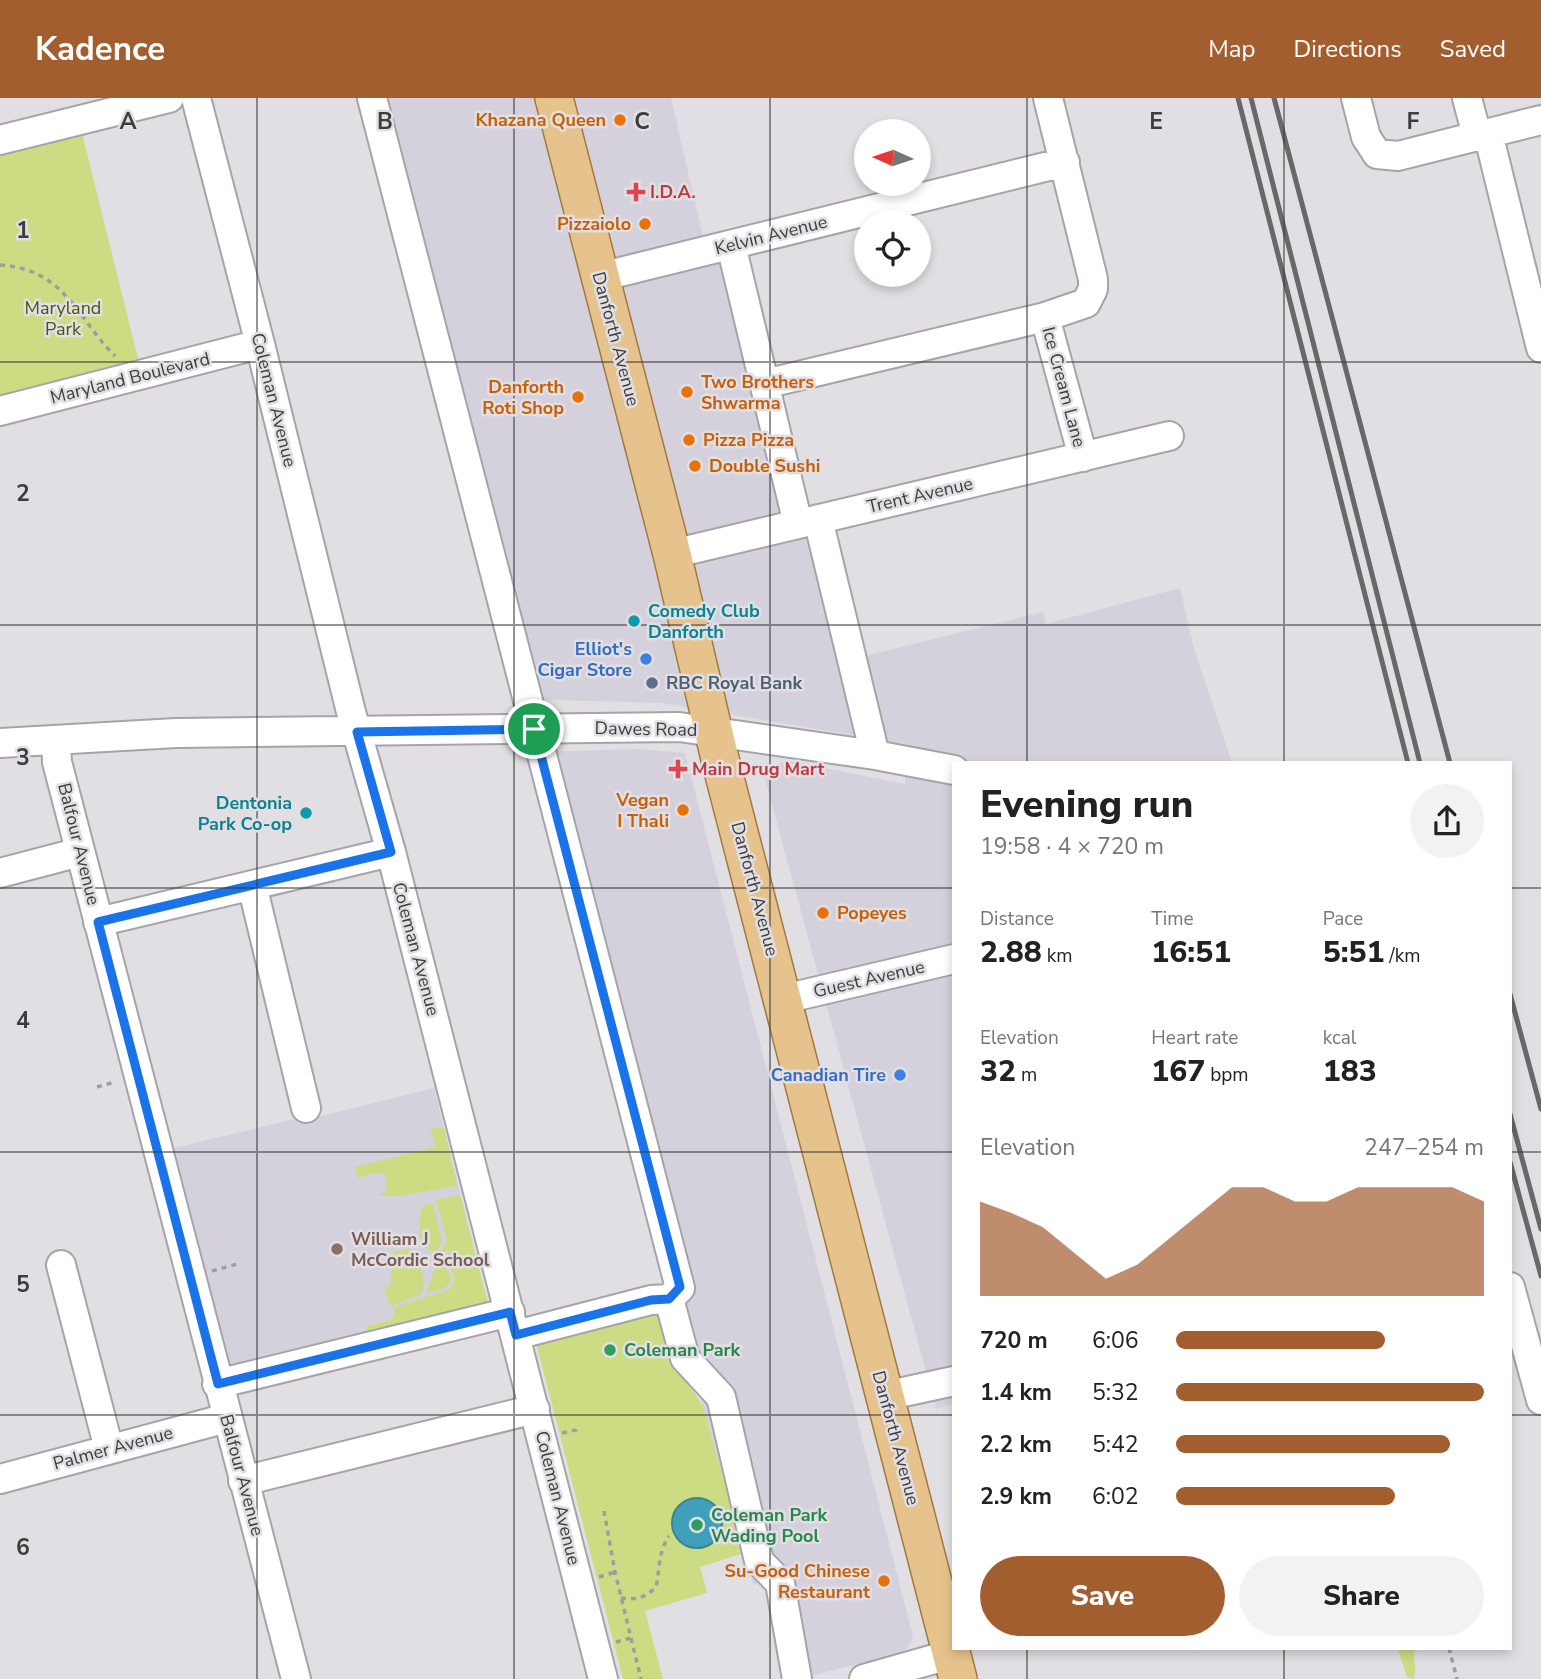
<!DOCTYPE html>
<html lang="en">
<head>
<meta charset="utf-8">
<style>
	:root { --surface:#fff; --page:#f2f2f2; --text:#222; --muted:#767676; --accent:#a35e30 }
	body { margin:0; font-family:"Nunito Sans",sans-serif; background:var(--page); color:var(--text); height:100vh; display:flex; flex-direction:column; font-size:26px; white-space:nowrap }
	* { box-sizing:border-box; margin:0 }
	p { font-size:23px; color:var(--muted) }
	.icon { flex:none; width:38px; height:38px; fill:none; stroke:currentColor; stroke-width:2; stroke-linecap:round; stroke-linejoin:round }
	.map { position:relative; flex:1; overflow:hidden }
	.panel { position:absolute; left:952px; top:663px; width:560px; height:889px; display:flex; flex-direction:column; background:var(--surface); border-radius:0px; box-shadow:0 4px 10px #0003 }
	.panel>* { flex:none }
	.needle { width:46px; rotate:273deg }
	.buttons { position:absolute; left:854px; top:21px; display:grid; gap:14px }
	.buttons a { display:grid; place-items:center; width:77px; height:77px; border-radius:50%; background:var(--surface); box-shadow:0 4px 10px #0003; font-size:35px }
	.pin { position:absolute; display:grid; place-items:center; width:60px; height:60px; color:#fff; margin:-30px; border:4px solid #fff; border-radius:50%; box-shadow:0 2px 7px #0007 }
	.round { display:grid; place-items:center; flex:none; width:74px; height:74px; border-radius:37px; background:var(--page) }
	.overview { display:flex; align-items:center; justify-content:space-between; height:119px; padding:0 28px }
	h1 { font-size:38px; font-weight:800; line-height:52px }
	.stats { display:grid; grid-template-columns:repeat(3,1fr); gap:10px; height:119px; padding:7px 28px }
	.stats div { display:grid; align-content:center }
	.stats b { font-size:30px; font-weight:800 }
	.stats small { font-size:19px; font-weight:400 }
	.stats p { font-size:19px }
	.chart { height:196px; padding:14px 28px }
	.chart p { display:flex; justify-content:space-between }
	.chart svg { width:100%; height:126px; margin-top:7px; fill:var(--accent); opacity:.7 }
	.primary-button { display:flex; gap:14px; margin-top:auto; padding:14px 28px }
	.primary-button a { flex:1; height:80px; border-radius:42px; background:var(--accent); color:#fff; font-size:28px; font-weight:800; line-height:80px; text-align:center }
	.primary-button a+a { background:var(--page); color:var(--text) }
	ul { padding:0 28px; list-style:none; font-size:23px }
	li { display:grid; grid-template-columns:112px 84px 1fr; align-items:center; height:52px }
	li i { height:18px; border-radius:9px; background:var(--accent) }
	header { display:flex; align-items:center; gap:42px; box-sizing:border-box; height:98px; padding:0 35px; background:var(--accent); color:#fff }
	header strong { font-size:33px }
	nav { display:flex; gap:38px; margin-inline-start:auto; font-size:24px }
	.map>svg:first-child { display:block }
</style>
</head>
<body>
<header>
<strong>Kadence</strong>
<nav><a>Map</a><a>Directions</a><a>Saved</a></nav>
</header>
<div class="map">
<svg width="1541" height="1581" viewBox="0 0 1541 1581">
	<rect width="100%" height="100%" fill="#e1dfe3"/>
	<!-- built -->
	<path fill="#d5d1dc" d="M 368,0 L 671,0 L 702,135 L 739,160 L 800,406 L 852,561 L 1043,514 L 1046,526 L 1180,490 L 1193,547 L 1232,665 L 954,665 L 954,1306 L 936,1311 L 764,677 L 785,662 L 905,686 L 906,646 L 662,605 L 519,601 Z
		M 639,651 L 685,655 L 913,1538 L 910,1547 L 903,1554 L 800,1581 L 770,1483 L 753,1486 L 670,1190 L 537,654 Z
		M 434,990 L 489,1209 L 234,1281 L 174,1050 L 295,1021 L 322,1018 Z"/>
	<!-- green -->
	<path fill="#ccdc82" d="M 82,35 L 139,265 L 0,302 L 0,58 Z
		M 431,1030 L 444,1030 L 457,1088 L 400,1098 L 378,1098 L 387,1092 L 385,1075 L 370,1076 L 358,1081 L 355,1069 L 436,1049 Z
		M 460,1097 L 488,1205 L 366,1237 L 365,1232 L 368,1228 L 391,1222 L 395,1217 L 393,1210 L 451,1191 L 455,1179 L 444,1161 L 450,1158 L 449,1153 L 441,1153 L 447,1143 L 436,1102 Z
		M 429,1105 L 433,1107 L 442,1143 L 436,1154 C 416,1151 417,1126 422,1110 Z
		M 410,1150 L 413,1164 L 418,1164 C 424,1176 426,1185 420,1197 L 390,1208 L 384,1190 L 391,1188 C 389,1176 395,1169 393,1154 Z
		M 438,1161 L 452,1180 C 447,1192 438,1193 426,1195 Z
		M 660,1210 L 687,1284 L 703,1308 L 744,1455 L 700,1469 L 707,1495 L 645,1513 L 663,1581 L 623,1581 L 534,1237 Z
		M 1398,1551 L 1415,1551 C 1412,1560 1418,1573 1413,1581 L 1407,1579 Z"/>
	<!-- water -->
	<path fill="#3ea0bb" stroke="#3e8296" stroke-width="2" d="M672 1425a25 25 0 1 1 50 0a25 25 0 1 1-50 0Z"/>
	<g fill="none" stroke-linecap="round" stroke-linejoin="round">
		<defs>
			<path id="minor" d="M 196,0 L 260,246 L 351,614 L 391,754 L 603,1581
				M 372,0 L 680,1190 L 669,1201 L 685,1260 L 721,1299 L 759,1463 L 780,1485 L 797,1581
				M 1356,0 L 1366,39 L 1377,56 L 1398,58 L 1541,22
				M 1467,0 L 1477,38
				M 1488,35 L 1541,250
				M 0,42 L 169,0
				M 731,147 L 798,426
				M 600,179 L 1065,64
				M 1045,219 L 1083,359
				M 765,286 L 1045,219 L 1086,205 L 1093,191 L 1093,181 L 1048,0
				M 0,313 L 260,246
				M 818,421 L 875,657
				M 672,456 L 1169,338
				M 56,642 L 57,664 L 296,1581
				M 0,645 L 176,635 L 679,629 L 875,657 L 954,672
				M 0,775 L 80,754
				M 252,787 L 306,1010
				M 98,824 L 391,754
				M 784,901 L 954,861
				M 61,1167 L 109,1351
				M 1510,1189 L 1541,1302
				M 516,1237 L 651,1202 L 669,1201
				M 217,1286 L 510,1214
				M 885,1298 L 954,1283
				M 0,1381 L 227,1320
				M 243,1383 L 535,1311
				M 864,1581 L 952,1556"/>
			<path id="major" d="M 554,0 L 672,456 L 720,661 L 958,1581"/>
		</defs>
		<!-- minor casing -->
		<use href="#minor" stroke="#a5a4a8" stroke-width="32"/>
		<!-- major casing -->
		<use href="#major" stroke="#a07a3f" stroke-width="40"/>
		<!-- path -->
		<path stroke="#9f9da1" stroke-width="3.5" stroke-dasharray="5 5" stroke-linecap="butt" d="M 0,167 C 65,171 76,219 115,258
			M 97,989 L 115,984
			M 212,1173 L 241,1165
			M 562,1335 L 576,1332 L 577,1328
			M 604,1413 L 615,1474 L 641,1581
			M 599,1479 L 615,1474
			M 621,1500 C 636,1502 645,1500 656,1489 C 660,1471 658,1454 669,1438
			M 616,1544 L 631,1540
			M 1449,1550 L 1457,1581"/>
		<!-- minor -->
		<use href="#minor" stroke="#fff" stroke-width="28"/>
		<!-- major -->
		<use href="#major" stroke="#e6c38c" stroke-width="37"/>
		<!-- rail -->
		<path stroke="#686769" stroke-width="5" d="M 1238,0 L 1408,665
			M 1251,0 L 1420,665
			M 1274,0 L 1450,665
			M 1510,896 L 1541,1011
			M 1510,1016 L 1541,1131
			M 1510,1064 L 1541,1178"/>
	</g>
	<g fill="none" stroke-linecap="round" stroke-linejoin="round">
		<defs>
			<path id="route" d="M 534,631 L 680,1189 L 669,1201 L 651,1202 L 516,1237 L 510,1214 L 218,1286 L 98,824 L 391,754 L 357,634 Z"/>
		</defs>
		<!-- route casing -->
		<use href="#route" stroke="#fff" stroke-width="14"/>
		<!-- route -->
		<use href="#route" stroke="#1a73e8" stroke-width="9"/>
	</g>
	<!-- grid -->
	<path fill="none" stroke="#3d3c3e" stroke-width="2" stroke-opacity="0.55" d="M 257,0 L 257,1581M 514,0 L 514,1581M 770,0 L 770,1581M 1027,0 L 1027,665M 1284,0 L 1284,665M 0,264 L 1541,264M 0,527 L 1541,527M 0,790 L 954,790M 1510,790 L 1541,790M 0,1054 L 954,1054M 1510,1054 L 1541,1054M 0,1317 L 954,1317M 1510,1317 L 1541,1317M 1027,1550 L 1027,1581M 1284,1550 L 1284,1581"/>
	<!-- markers -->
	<g fill="#e8710a" stroke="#e1dfe3" stroke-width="2.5">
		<circle cx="620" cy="22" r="7"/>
		<circle cx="645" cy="126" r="7"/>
		<circle cx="687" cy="294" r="7"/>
		<circle cx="578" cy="299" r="7"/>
		<circle cx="689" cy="342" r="7"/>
		<circle cx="695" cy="368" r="7"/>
		<circle cx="683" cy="712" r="7"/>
		<circle cx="823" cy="815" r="7"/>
		<circle cx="884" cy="1483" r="7"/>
	</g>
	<g fill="#e0444e" stroke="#e1dfe3" stroke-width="2.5">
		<path d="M632.5 83.5h7v7h7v7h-7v7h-7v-7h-7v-7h7z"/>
		<path d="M674.5 660.5h7v7h7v7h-7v7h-7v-7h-7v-7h7z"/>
	</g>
	<g fill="#0f9aa8" stroke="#e1dfe3" stroke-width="2.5">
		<circle cx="634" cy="523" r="7"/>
		<circle cx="306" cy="715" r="7"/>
	</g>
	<g fill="#3f7fe0" stroke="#e1dfe3" stroke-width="2.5">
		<circle cx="646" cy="561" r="7"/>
		<circle cx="900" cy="977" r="7"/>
	</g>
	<circle fill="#5c6f8a" stroke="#e1dfe3" stroke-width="2.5" cx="652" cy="585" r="7"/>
	<circle fill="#8d6e63" stroke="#e1dfe3" stroke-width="2.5" cx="337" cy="1151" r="7"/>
	<g fill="#2e9e5b" stroke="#e1dfe3" stroke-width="2.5">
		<circle cx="610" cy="1252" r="7"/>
		<circle cx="697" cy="1427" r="7"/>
	</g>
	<g text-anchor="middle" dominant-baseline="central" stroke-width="5" stroke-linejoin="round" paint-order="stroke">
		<!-- food labels -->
		<g font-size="18" font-weight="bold" fill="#c56008" stroke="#e1dfe3" text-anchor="end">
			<text x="606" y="22">Khazana Queen</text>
			<text x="631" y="126">Pizzaiolo</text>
			<text x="701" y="284" text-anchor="start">Two Brothers<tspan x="701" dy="21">Shwarma</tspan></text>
			<text x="564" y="289">Danforth<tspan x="564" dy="21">Roti Shop</tspan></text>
			<text x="703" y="342" text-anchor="start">Pizza Pizza</text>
			<text x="709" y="368" text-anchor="start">Double Sushi</text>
			<text x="669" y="702">Vegan<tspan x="669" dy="21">I Thali</tspan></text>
			<text x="837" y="815" text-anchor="start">Popeyes</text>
			<text x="870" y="1473">Su-Good Chinese<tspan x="870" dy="21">Restaurant</tspan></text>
		</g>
		<!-- health labels -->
		<g font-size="18" font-weight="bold" fill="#be3a42" stroke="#e1dfe3" text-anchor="start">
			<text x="650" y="94">I.D.A.</text>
			<text x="692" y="671">Main Drug Mart</text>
		</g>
		<!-- street labels -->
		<g font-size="18" fill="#3d3c3e" stroke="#e1dfe3">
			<text transform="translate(771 137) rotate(-14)">Kelvin Avenue</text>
			<text transform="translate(616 241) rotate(75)">Danforth Avenue</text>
			<text transform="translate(130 280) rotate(-14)">Maryland Boulevard</text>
			<text transform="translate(1064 289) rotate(75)">Ice Cream Lane</text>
			<text transform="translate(274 302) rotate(76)">Coleman Avenue</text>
			<text transform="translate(920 397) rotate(-13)">Trent Avenue</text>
			<text transform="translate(646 631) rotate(1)">Dawes Road</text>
			<text transform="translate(79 746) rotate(76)">Balfour Avenue</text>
			<text transform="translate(755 791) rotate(75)">Danforth Avenue</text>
			<text transform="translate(416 851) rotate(75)">Coleman Avenue</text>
			<text transform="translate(869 881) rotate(-13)">Guest Avenue</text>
			<text transform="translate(896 1340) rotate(75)">Danforth Avenue</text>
			<text transform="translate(113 1350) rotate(-15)">Palmer Avenue</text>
			<text transform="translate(242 1377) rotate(75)">Balfour Avenue</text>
			<text transform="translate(558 1400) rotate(76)">Coleman Avenue</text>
		</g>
		<!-- park labels -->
		<g font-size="18" fill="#4c550e" stroke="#e1dfe3">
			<text x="63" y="210">Maryland<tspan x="63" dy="21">Park</tspan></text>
		</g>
		<!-- culture labels -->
		<g font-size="18" font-weight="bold" fill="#0d838f" stroke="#e1dfe3" text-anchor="start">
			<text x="648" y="513">Comedy Club<tspan x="648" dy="21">Danforth</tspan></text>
			<text x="292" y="705" text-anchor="end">Dentonia<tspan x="292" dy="21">Park Co-op</tspan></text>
		</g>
		<!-- shop labels -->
		<g font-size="18" font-weight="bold" fill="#366cbe" stroke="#e1dfe3" text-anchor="end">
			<text x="632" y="551">Elliot's<tspan x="632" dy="21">Cigar Store</tspan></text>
			<text x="886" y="977">Canadian Tire</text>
		</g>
		<!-- service labels -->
		<g font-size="18" font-weight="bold" fill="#4e5e75" stroke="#e1dfe3" text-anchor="start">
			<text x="666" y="585">RBC Royal Bank</text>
		</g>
		<!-- education labels -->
		<g font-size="18" font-weight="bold" fill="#785e54" stroke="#e1dfe3" text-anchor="start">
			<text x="351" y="1141">William J<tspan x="351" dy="21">McCordic School</tspan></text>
		</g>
		<!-- leisure labels -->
		<g font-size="18" font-weight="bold" fill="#27864d" stroke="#e1dfe3" text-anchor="start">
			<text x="624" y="1252">Coleman Park</text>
			<text x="711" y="1417">Coleman Park<tspan x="711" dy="21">Wading Pool</tspan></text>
		</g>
	</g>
	<g font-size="23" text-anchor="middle" font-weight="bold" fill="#3d3c3e" stroke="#e1dfe3" stroke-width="5" stroke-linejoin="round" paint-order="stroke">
		<text x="128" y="31">A</text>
		<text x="385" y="31">B</text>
		<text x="642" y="31">C</text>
		<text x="1156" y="31">E</text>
		<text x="1413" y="31">F</text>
		<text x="23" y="140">1</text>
		<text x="23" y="403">2</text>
		<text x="23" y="667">3</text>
		<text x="23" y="930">4</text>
		<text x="23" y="1194">5</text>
		<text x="23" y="1457">6</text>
	</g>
</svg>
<div class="buttons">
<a><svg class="needle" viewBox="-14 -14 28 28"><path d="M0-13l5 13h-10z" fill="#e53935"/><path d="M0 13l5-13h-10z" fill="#767676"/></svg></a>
<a><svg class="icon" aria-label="locate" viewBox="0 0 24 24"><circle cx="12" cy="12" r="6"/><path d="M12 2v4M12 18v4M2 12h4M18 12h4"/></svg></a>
</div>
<div class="pin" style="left:534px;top:631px;background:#1e9e55"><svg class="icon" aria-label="arrive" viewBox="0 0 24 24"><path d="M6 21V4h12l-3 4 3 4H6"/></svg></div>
<section class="panel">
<div class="overview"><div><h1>Evening run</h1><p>19:58 · 4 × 720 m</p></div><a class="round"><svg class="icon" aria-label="share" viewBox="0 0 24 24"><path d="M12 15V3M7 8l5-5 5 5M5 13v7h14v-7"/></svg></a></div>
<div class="stats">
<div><p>Distance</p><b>2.88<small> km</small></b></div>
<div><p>Time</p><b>16:51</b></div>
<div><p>Pace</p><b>5:51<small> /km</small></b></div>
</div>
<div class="stats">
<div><p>Elevation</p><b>32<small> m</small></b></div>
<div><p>Heart rate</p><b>167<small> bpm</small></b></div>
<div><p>kcal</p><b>183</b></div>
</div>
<div class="chart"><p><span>Elevation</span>247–254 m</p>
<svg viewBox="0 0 160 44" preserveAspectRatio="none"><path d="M0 44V11L10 15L20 20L30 29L40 38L50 33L60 24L70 15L80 6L90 6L100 11L110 11L120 6L130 6L140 6L150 6L160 11V44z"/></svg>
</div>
<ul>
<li><b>720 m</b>6:06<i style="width:68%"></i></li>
<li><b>1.4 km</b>5:32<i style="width:100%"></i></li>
<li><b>2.2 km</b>5:42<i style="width:89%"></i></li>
<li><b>2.9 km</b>6:02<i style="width:71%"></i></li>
</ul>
<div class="primary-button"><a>Save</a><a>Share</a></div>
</section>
</div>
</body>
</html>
